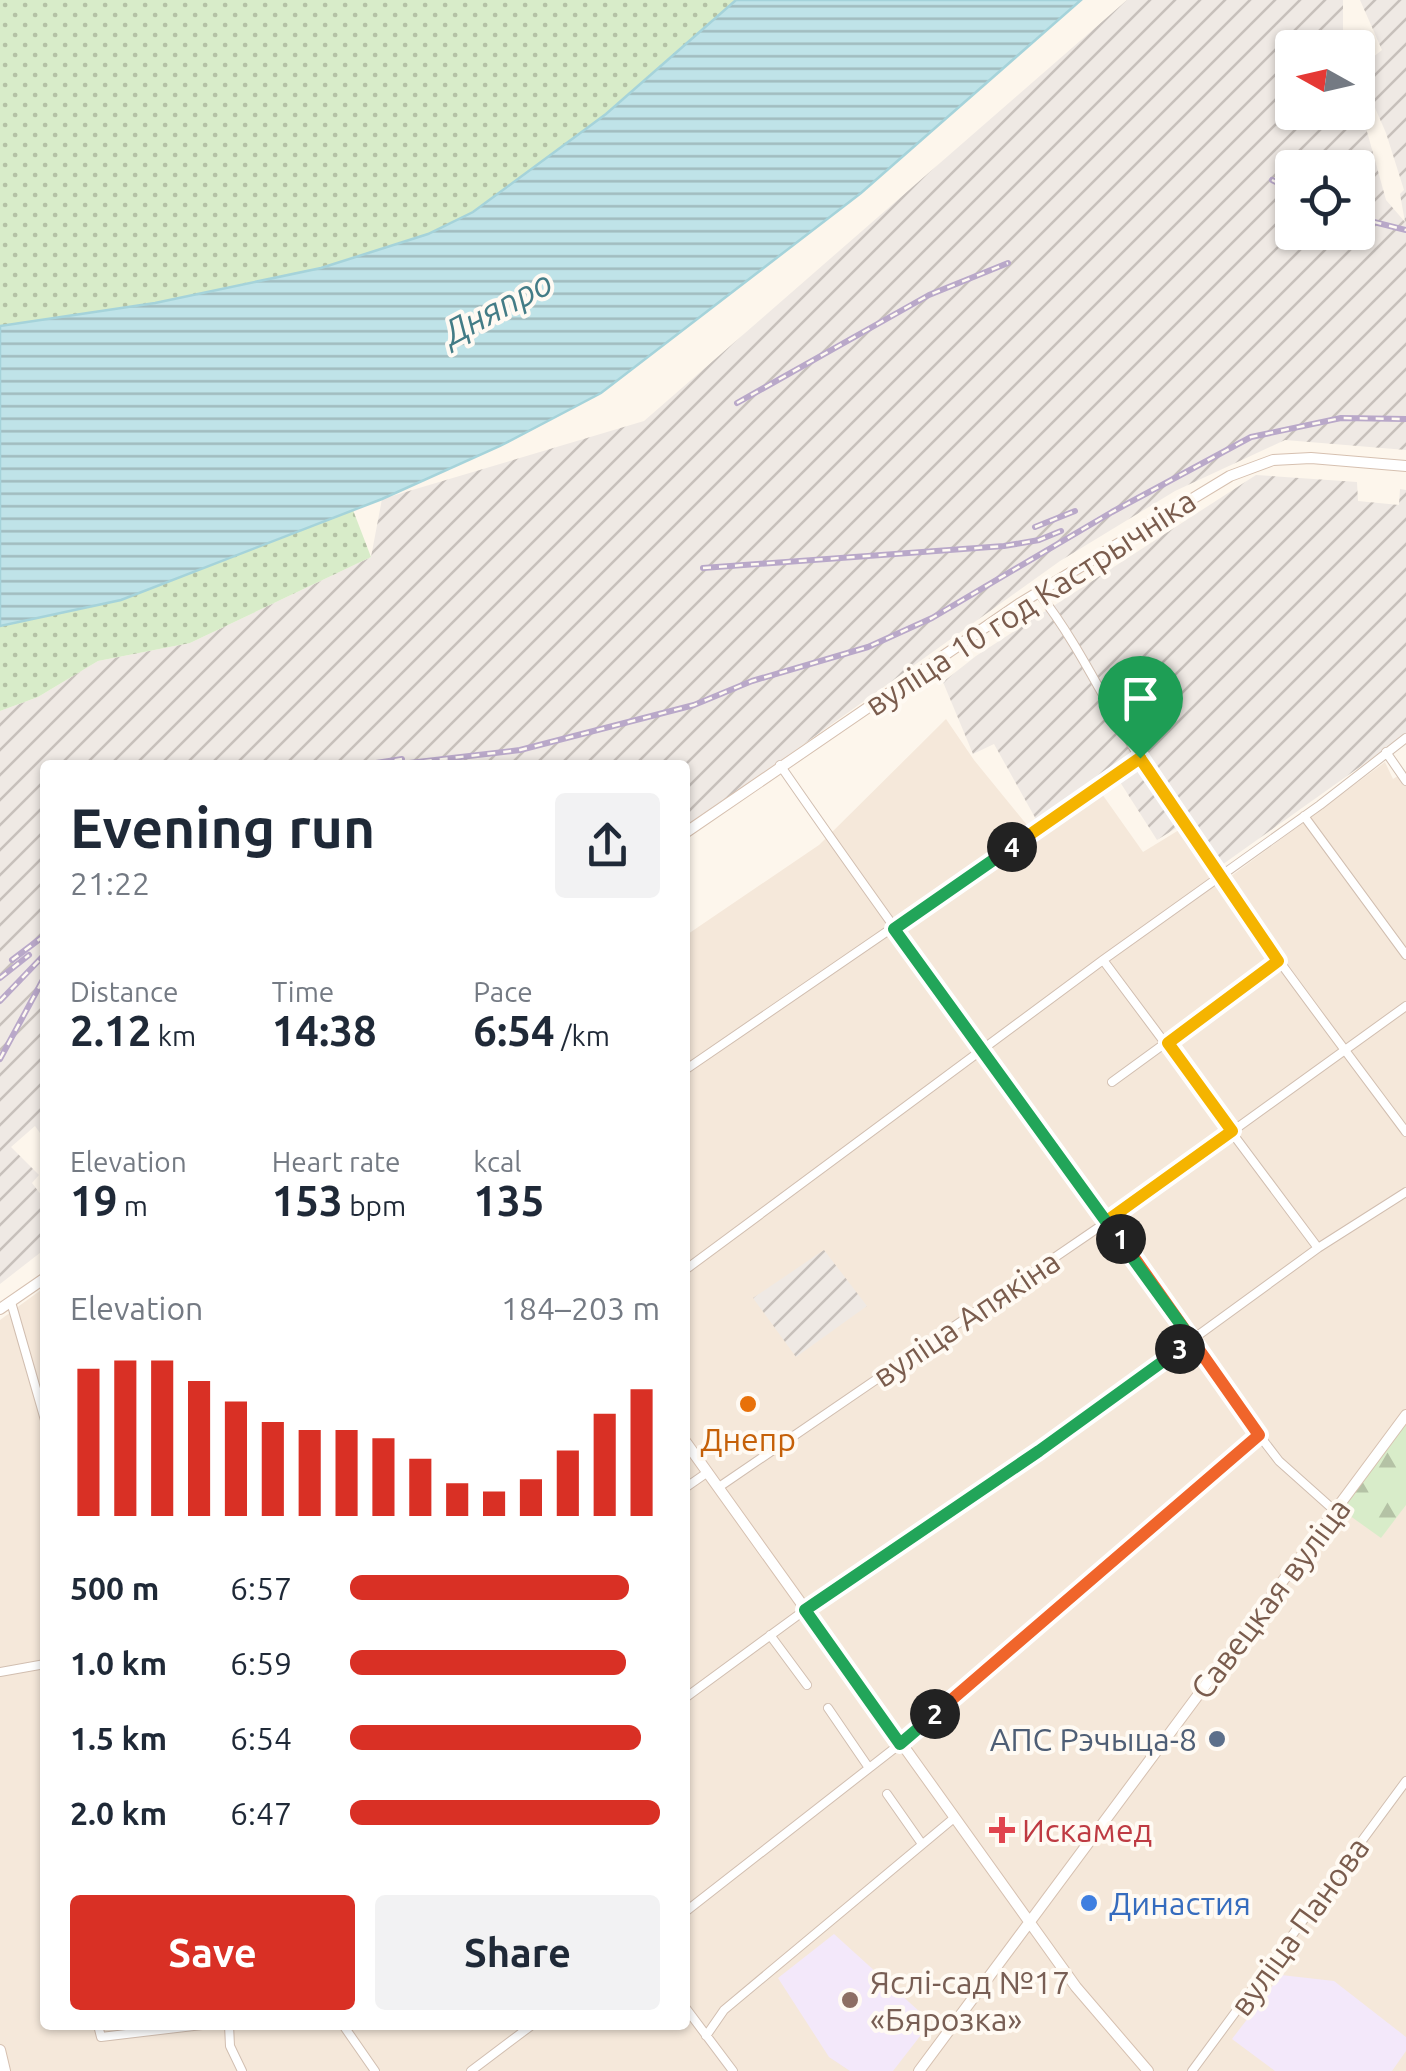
<!DOCTYPE html>
<html lang="en">
<head>
<meta charset="utf-8">
<style>
	:root { --surface:#fff; --page:#f2f2f3; --text:#1f2937; --muted:#747a83; --accent:#d93025 }
	body { margin:0; font-family:Ubuntu,sans-serif; background:var(--page); color:var(--text); height:100vh; display:flex; flex-direction:column; font-size:38px; white-space:nowrap }
	* { box-sizing:border-box; margin:0 }
	p { font-size:32px; color:var(--muted) }
	.icon { flex:none; width:55px; height:55px; fill:none; stroke:currentColor; stroke-width:2; stroke-linecap:round; stroke-linejoin:round }
	.map { position:relative; flex:1; overflow:hidden }
	.sheet { position:absolute; left:40px; top:760px; width:650px; height:1270px; display:flex; flex-direction:column; background:var(--surface); border-radius:10px; box-shadow:0 2px 8px #0004 }
	.sheet>* { flex:none }
	.needle { width:65px; rotate:278deg }
	.tools { position:absolute; left:1275px; top:30px; display:grid; gap:20px }
	.tools a { display:grid; place-items:center; width:100px; height:100px; border-radius:10px; background:var(--surface); box-shadow:0 2px 8px #0004; font-size:50px }
	.pin { position:absolute; display:grid; place-items:center; width:85px; height:85px; color:#fff; margin:-102px -42px; border-radius:50% 50% 50% 0; rotate:-45deg; box-shadow:0 0 10px #0007 }
	.pin .icon { rotate:45deg }
	.km { position:absolute; width:50px; height:50px; margin:-25px; border-radius:50%; background:#222; color:#fff; font-size:28px; line-height:50px; text-align:center }
	.round { display:grid; place-items:center; flex:none; width:105px; height:105px; border-radius:10px; background:var(--page) }
	.headline { display:flex; align-items:center; justify-content:space-between; height:170px; padding:0 30px }
	h1 { font-size:55px; font-weight:700; line-height:75px }
	.metrics { display:grid; grid-template-columns:repeat(3,1fr); gap:15px; height:170px; padding:10px 30px }
	.metrics div { display:grid; align-content:center }
	.metrics b { font-size:42px; font-weight:700 }
	.metrics small { font-size:28px; font-weight:400 }
	.metrics p { font-size:28px }
	.chart { height:280px; padding:20px 30px }
	.chart p { display:flex; justify-content:space-between }
	.chart svg { width:100%; height:180px; margin-top:10px; stroke:var(--accent); stroke-width:6 }
	.cta { display:flex; gap:20px; margin-top:auto; padding:20px 30px }
	.cta a { flex:1; height:115px; border-radius:10px; background:var(--accent); color:#fff; font-size:40px; font-weight:700; line-height:115px; text-align:center }
	.cta a+a { background:var(--page); color:var(--text) }
	ul { padding:0 30px; list-style:none; font-size:32px }
	li { display:grid; grid-template-columns:160px 120px 1fr; align-items:center; height:75px }
	li i { height:25px; border-radius:12px; background:var(--accent) }
	.map>svg:first-child { display:block }
</style>
</head>
<body>
<div class="map">
<svg width="1406" height="2071" viewBox="0 0 1406 2071">
	<defs>
		<pattern id="industrial-furrows" width="10" height="10" patternUnits="userSpaceOnUse" patternTransform="scale(2.5)"><rect width="10" height="10" fill="#efe9e4"/><path d="M-1 1l2-2M0 10L10 0M9 11l2-2" fill="none" stroke="#c7c0bb"/></pattern>
		<pattern id="grass-dots" width="8" height="8" patternUnits="userSpaceOnUse" patternTransform="scale(2.5)"><rect width="8" height="8" fill="#d8ecc9"/><path d="M2 2h.1M6 6h.1" fill="none" stroke="#b4c2a5" stroke-width="1.8" stroke-linecap="round"/></pattern>
		<pattern id="forest-firs" width="22" height="20" patternUnits="userSpaceOnUse" patternTransform="scale(2.5)"><rect width="22" height="20" fill="#d8ecc9"/><path d="M5 1l3.5 6h-7zM16 11l3.5 6h-7z" fill="#b4c2a5"/></pattern>
		<pattern id="water-rules" width="6" height="5" patternUnits="userSpaceOnUse" patternTransform="scale(2.5)"><rect width="6" height="5" fill="#bfe3e8"/><path d="M0 2.5h6" fill="none" stroke="#a0bbbe"/></pattern>
	</defs>
	<rect width="100%" height="100%" fill="#fdf6ec"/>
	<!-- residential -->
	<path fill="#f5e8da" d="M 946,719 L 974,760 L 1036,836 L 1102,794 L 1143,852 L 1179,830 L 1219,885 L 1385,762 L 1393,779 L 1406,771 L 1406,2071 L 0,2071 L 0,1320 L 45,1287 L 45,2025 L 685,2025 L 685,936 L 819,845 Z"/>
	<!-- industrial -->
	<path fill="url(#industrial-furrows)" fill-rule="evenodd" d="M 1127,0 L 1343,0 L 1343,47 L 1292,48 L 1292,112 L 1358,112 L 1358,99 L 1386,200 L 1405,222 L 1400,194 L 1404,190 L 1386,133 L 1358,69 L 1382,50 L 1360,0 L 1406,0 L 1406,450 L 1285,440 L 1175,491 L 1060,561 L 685,829 L 685,765 L 45,765 L 45,1140 L 35,1126 L 11,1147 L 39,1175 L 32,1183 L 45,1200 L 45,1249 L 0,1284 L 0,711 L 38,697 L 98,661 L 190,643 L 371,557 L 382,499 L 644,421 ZM 1292,168 L 1358,168 L 1358,232 L 1292,232 Z
		M 1256,475 L 1357,482 L 1358,501 L 1399,505 L 1400,489 L 1406,490 L 1406,734 L 1219,867 L 1186,822 L 1157,840 L 1113,771 L 1037,821 L 994,744 L 973,754 L 943,682 L 976,656 Z
		M 824,1250 L 867,1306 L 796,1357 L 753,1298 Z"/>
	<!-- education -->
	<path fill="#f3e8fa" d="M 834,1934 L 931,2022 L 893,2071 L 850,2071 L 829,2057 L 778,1978 Z
		M 1281,1975 L 1334,1981 L 1406,2037 L 1406,2051 L 1392,2071 L 1275,2071 L 1232,2039 Z"/>
	<!-- grass -->
	<path fill="url(#grass-dots)" d="M 0,0 L 736,0 L 606,114 L 473,212 L 428,234 L 321,268 L 155,303 L 0,326 Z
		M 353,510 L 371,557 L 190,643 L 98,661 L 38,697 L 0,711 L 0,626 C 123,604 237,554 353,510 Z"/>
	<!-- forest -->
	<path fill="url(#forest-firs)" d="M 1406,1417 L 1406,1505 L 1381,1538 L 1339,1508 Z"/>
	<!-- water -->
	<path fill="url(#water-rules)" stroke="#a5d3da" stroke-width="2.5" d="M 736,0 L 1081,0 L 861,193 L 601,393 L 500,446 L 382,499 L 121,600 L 0,626 L 0,326 L 155,303 L 321,268 L 428,234 L 473,212 L 606,114 Z"/>
	<g fill="none" stroke-linecap="round" stroke-linejoin="round">
		<defs>
			<path id="street" d="M 1038,592 C 1079,644 1106,705 1141,760 C 1223,889 1315,1010 1406,1132
				M 1386,752 L 1406,781
				M 780,765 C 936,991 1101,1210 1259,1435 L 1279,1461 L 1335,1511
				M 1304,816 L 1406,955
				M 1103,960 L 1318,1248
				M 685,1070 L 1140,758
				M 1112,1082 L 1278,961
				M 685,1270 L 1103,960 L 1320,805 L 1406,738
				M 11,1302 L 45,1420
				M 719,1487 L 1108,1221 L 1406,1006
				M 685,1488 L 708,1472
				M 770,1635 L 807,1685
				M 0,1672 L 45,1664
				M 685,1698 L 805,1610 L 1039,1451 L 1318,1248 L 1406,1192
				M 828,1708 L 869,1768
				M 887,1794 L 922,1844
				M 685,1912 L 900,1744 L 1259,1435
				M 685,2007 L 733,2071
				M 98,2025 L 101,2037 L 202,2025
				M 229,2025 L 230,2046 L 242,2071
				M 343,2025 L 375,2071
				M 706,2036 L 724,2010 L 954,1818
				M 471,2071 L 532,2025
				M 1192,2071 L 1406,1781"/>
			<path id="secondary" d="M 685,833 L 1019,604 L 1230,476 L 1273,460 L 1311,458 L 1406,466
				M 0,1309 L 45,1278
				M 685,1441 L 1076,1987 L 1148,2071
				M 0,2050 L 5,2071
				M 919,2071 L 1406,1415"/>
		</defs>
		<!-- street casing -->
		<use href="#street" stroke="#d1beb0" stroke-width="10"/>
		<!-- secondary casing -->
		<use href="#secondary" stroke="#d6c0b0" stroke-width="12"/>
		<!-- street -->
		<use href="#street" stroke="#fff" stroke-width="8"/>
		<!-- secondary -->
		<use href="#secondary" stroke="#fff" stroke-width="10"/>
		<defs>
			<path id="rail" d="M 1272,180 L 1292,190
				M 1358,218 L 1406,230
				M 737,403 L 929,295 L 1008,263
				M 1035,527 L 1075,511
				M 703,568 L 1004,546 L 1039,540 L 1061,531
				M 363,765 L 402,759
				M 392,765 L 520,750 L 694,705 L 752,681 L 868,647 L 932,618 L 1112,512 L 1251,437 L 1341,418 L 1406,419
				M 12,960 L 45,935
				M 0,978 L 29,955
				M 0,1001 L 45,954
				M 0,1059 L 45,976"/>
		</defs>
		<!-- rail casing -->
		<use href="#rail" stroke="#b9a8c9" stroke-width="6"/>
		<!-- rail -->
		<use href="#rail" stroke="#fffaf3" stroke-width="2.5" stroke-dasharray="8" stroke-linecap="butt"/>
	</g>
	<g fill="none" stroke-linecap="round" stroke-linejoin="round">
		<defs>
			<path id="split-1" d="M 1121,1239 L 1108,1220 L 1232,1131 L 1168,1043 L 1278,961 L 1140,758"/>
			<path id="split-2" d="M 935,1714 L 1259,1435 L 1121,1239"/>
			<path id="split-3" d="M 935,1714 L 900,1744 L 805,1610 L 1039,1451 L 1180,1349"/>
			<path id="split-4" d="M 1012,847 L 894,929 L 1192,1340 L 1180,1349"/>
			<path id="split-5" d="M 1012,847 L 1140,758"/>
		</defs>
		<!-- split-1 casing -->
		<use href="#split-1" stroke="#fff" stroke-width="20"/>
		<!-- split-2 casing -->
		<use href="#split-2" stroke="#fff" stroke-width="20"/>
		<!-- split-3 casing -->
		<use href="#split-3" stroke="#fff" stroke-width="20"/>
		<!-- split-4 casing -->
		<use href="#split-4" stroke="#fff" stroke-width="20"/>
		<!-- split-5 casing -->
		<use href="#split-5" stroke="#fff" stroke-width="20"/>
		<!-- split-1 -->
		<use href="#split-1" stroke="#f5b400" stroke-width="12"/>
		<!-- split-2 -->
		<use href="#split-2" stroke="#f0652b" stroke-width="12"/>
		<!-- split-3 -->
		<use href="#split-3" stroke="#22a559" stroke-width="12"/>
		<!-- split-4 -->
		<use href="#split-4" stroke="#22a559" stroke-width="12"/>
		<!-- split-5 -->
		<use href="#split-5" stroke="#f5b400" stroke-width="12"/>
	</g>
	<!-- markers -->
	<circle fill="#e8710a" stroke="#fffaf3" stroke-width="4" cx="748" cy="1404" r="10"/>
	<circle fill="#5c6f8a" stroke="#fffaf3" stroke-width="4" cx="1217" cy="1739" r="10"/>
	<path fill="#e0444e" stroke="#fffaf3" stroke-width="4" d="M997 1815h10v10h10v10h-10v10h-10v-10h-10v-10h10z"/>
	<circle fill="#3f7fe0" stroke="#fffaf3" stroke-width="4" cx="1089" cy="1903" r="10"/>
	<circle fill="#8d6e63" stroke="#fffaf3" stroke-width="4" cx="850" cy="2000" r="10"/>
	<g text-anchor="middle" dominant-baseline="central" stroke-width="8" stroke-linejoin="round" paint-order="stroke">
		<!-- street labels -->
		<g font-size="32" fill="#7a5c4d" stroke="#fffaf3">
			<text transform="translate(1030 602) rotate(-33)">вуліца 10 год Кастрычніка</text>
			<text transform="translate(966 1318) rotate(-34)">вуліца Апякіна</text>
			<text transform="translate(1270 1598) rotate(-53)">Савецкая вуліца</text>
			<text transform="translate(1299 1926) rotate(-54)">вуліца Панова</text>
		</g>
		<!-- food labels -->
		<g font-size="32" fill="#c56008" stroke="#fffaf3">
			<text x="748" y="1439">Днепр</text>
		</g>
		<!-- service labels -->
		<g font-size="32" fill="#4e5e75" stroke="#fffaf3" text-anchor="end">
			<text x="1197" y="1739">АПС Рэчыца-8</text>
		</g>
		<!-- health labels -->
		<g font-size="32" fill="#be3a42" stroke="#fffaf3" text-anchor="start">
			<text x="1022" y="1830">Искамед</text>
		</g>
		<!-- shop labels -->
		<g font-size="32" fill="#366cbe" stroke="#fffaf3" text-anchor="start">
			<text x="1109" y="1903">Династия</text>
		</g>
		<!-- education labels -->
		<g font-size="32" fill="#785e54" stroke="#fffaf3" text-anchor="start">
			<text x="870" y="1982">Яслі-сад №17<tspan x="870" dy="37">«Бярозка»</tspan></text>
		</g>
		<!-- water labels -->
		<g font-size="35" font-style="italic" fill="#437c86" stroke="#fffaf3">
			<text transform="translate(497 307) rotate(-28)">Дняпро</text>
		</g>
	</g>
</svg>
<div class="tools">
<a><svg class="needle" viewBox="-14 -14 28 28"><path d="M0-13l5 13h-10z" fill="#e53935"/><path d="M0 13l5-13h-10z" fill="#747a83"/></svg></a>
<a><svg class="icon" aria-label="locate" viewBox="0 0 24 24"><circle cx="12" cy="12" r="6"/><path d="M12 2v4M12 18v4M2 12h4M18 12h4"/></svg></a>
</div>
<div class="pin" style="left:1140px;top:758px;background:#1e9e55"><svg class="icon" aria-label="arrive" viewBox="0 0 24 24"><path d="M6 21V4h12l-3 4 3 4H6"/></svg></div>
<b class="km" style="left:1121px;top:1239px">1</b>
<b class="km" style="left:935px;top:1714px">2</b>
<b class="km" style="left:1180px;top:1349px">3</b>
<b class="km" style="left:1012px;top:847px">4</b>
<section class="sheet">
<div class="headline"><div><h1>Evening run</h1><p>21:22</p></div><a class="round"><svg class="icon" aria-label="share" viewBox="0 0 24 24"><path d="M12 15V3M7 8l5-5 5 5M5 13v7h14v-7"/></svg></a></div>
<div class="metrics">
<div><p>Distance</p><b>2.12<small> km</small></b></div>
<div><p>Time</p><b>14:38</b></div>
<div><p>Pace</p><b>6:54<small> /km</small></b></div>
</div>
<div class="metrics">
<div><p>Elevation</p><b>19<small> m</small></b></div>
<div><p>Heart rate</p><b>153<small> bpm</small></b></div>
<div><p>kcal</p><b>135</b></div>
</div>
<div class="chart"><p><span>Elevation</span>184–203 m</p>
<svg viewBox="0 0 160 44" preserveAspectRatio="none"><path d="M5 44V8M15 44V6M25 44V6M35 44V11M45 44V16M55 44V21M65 44V23M75 44V23M85 44V25M95 44V30M105 44V36M115 44V38M125 44V35M135 44V28M145 44V19M155 44V13"/></svg>
</div>
<ul>
<li><b>500 m</b>6:57<i style="width:90%"></i></li>
<li><b>1.0 km</b>6:59<i style="width:89%"></i></li>
<li><b>1.5 km</b>6:54<i style="width:94%"></i></li>
<li><b>2.0 km</b>6:47<i style="width:100%"></i></li>
</ul>
<div class="cta"><a>Save</a><a>Share</a></div>
</section>
</div>
</body>
</html>
